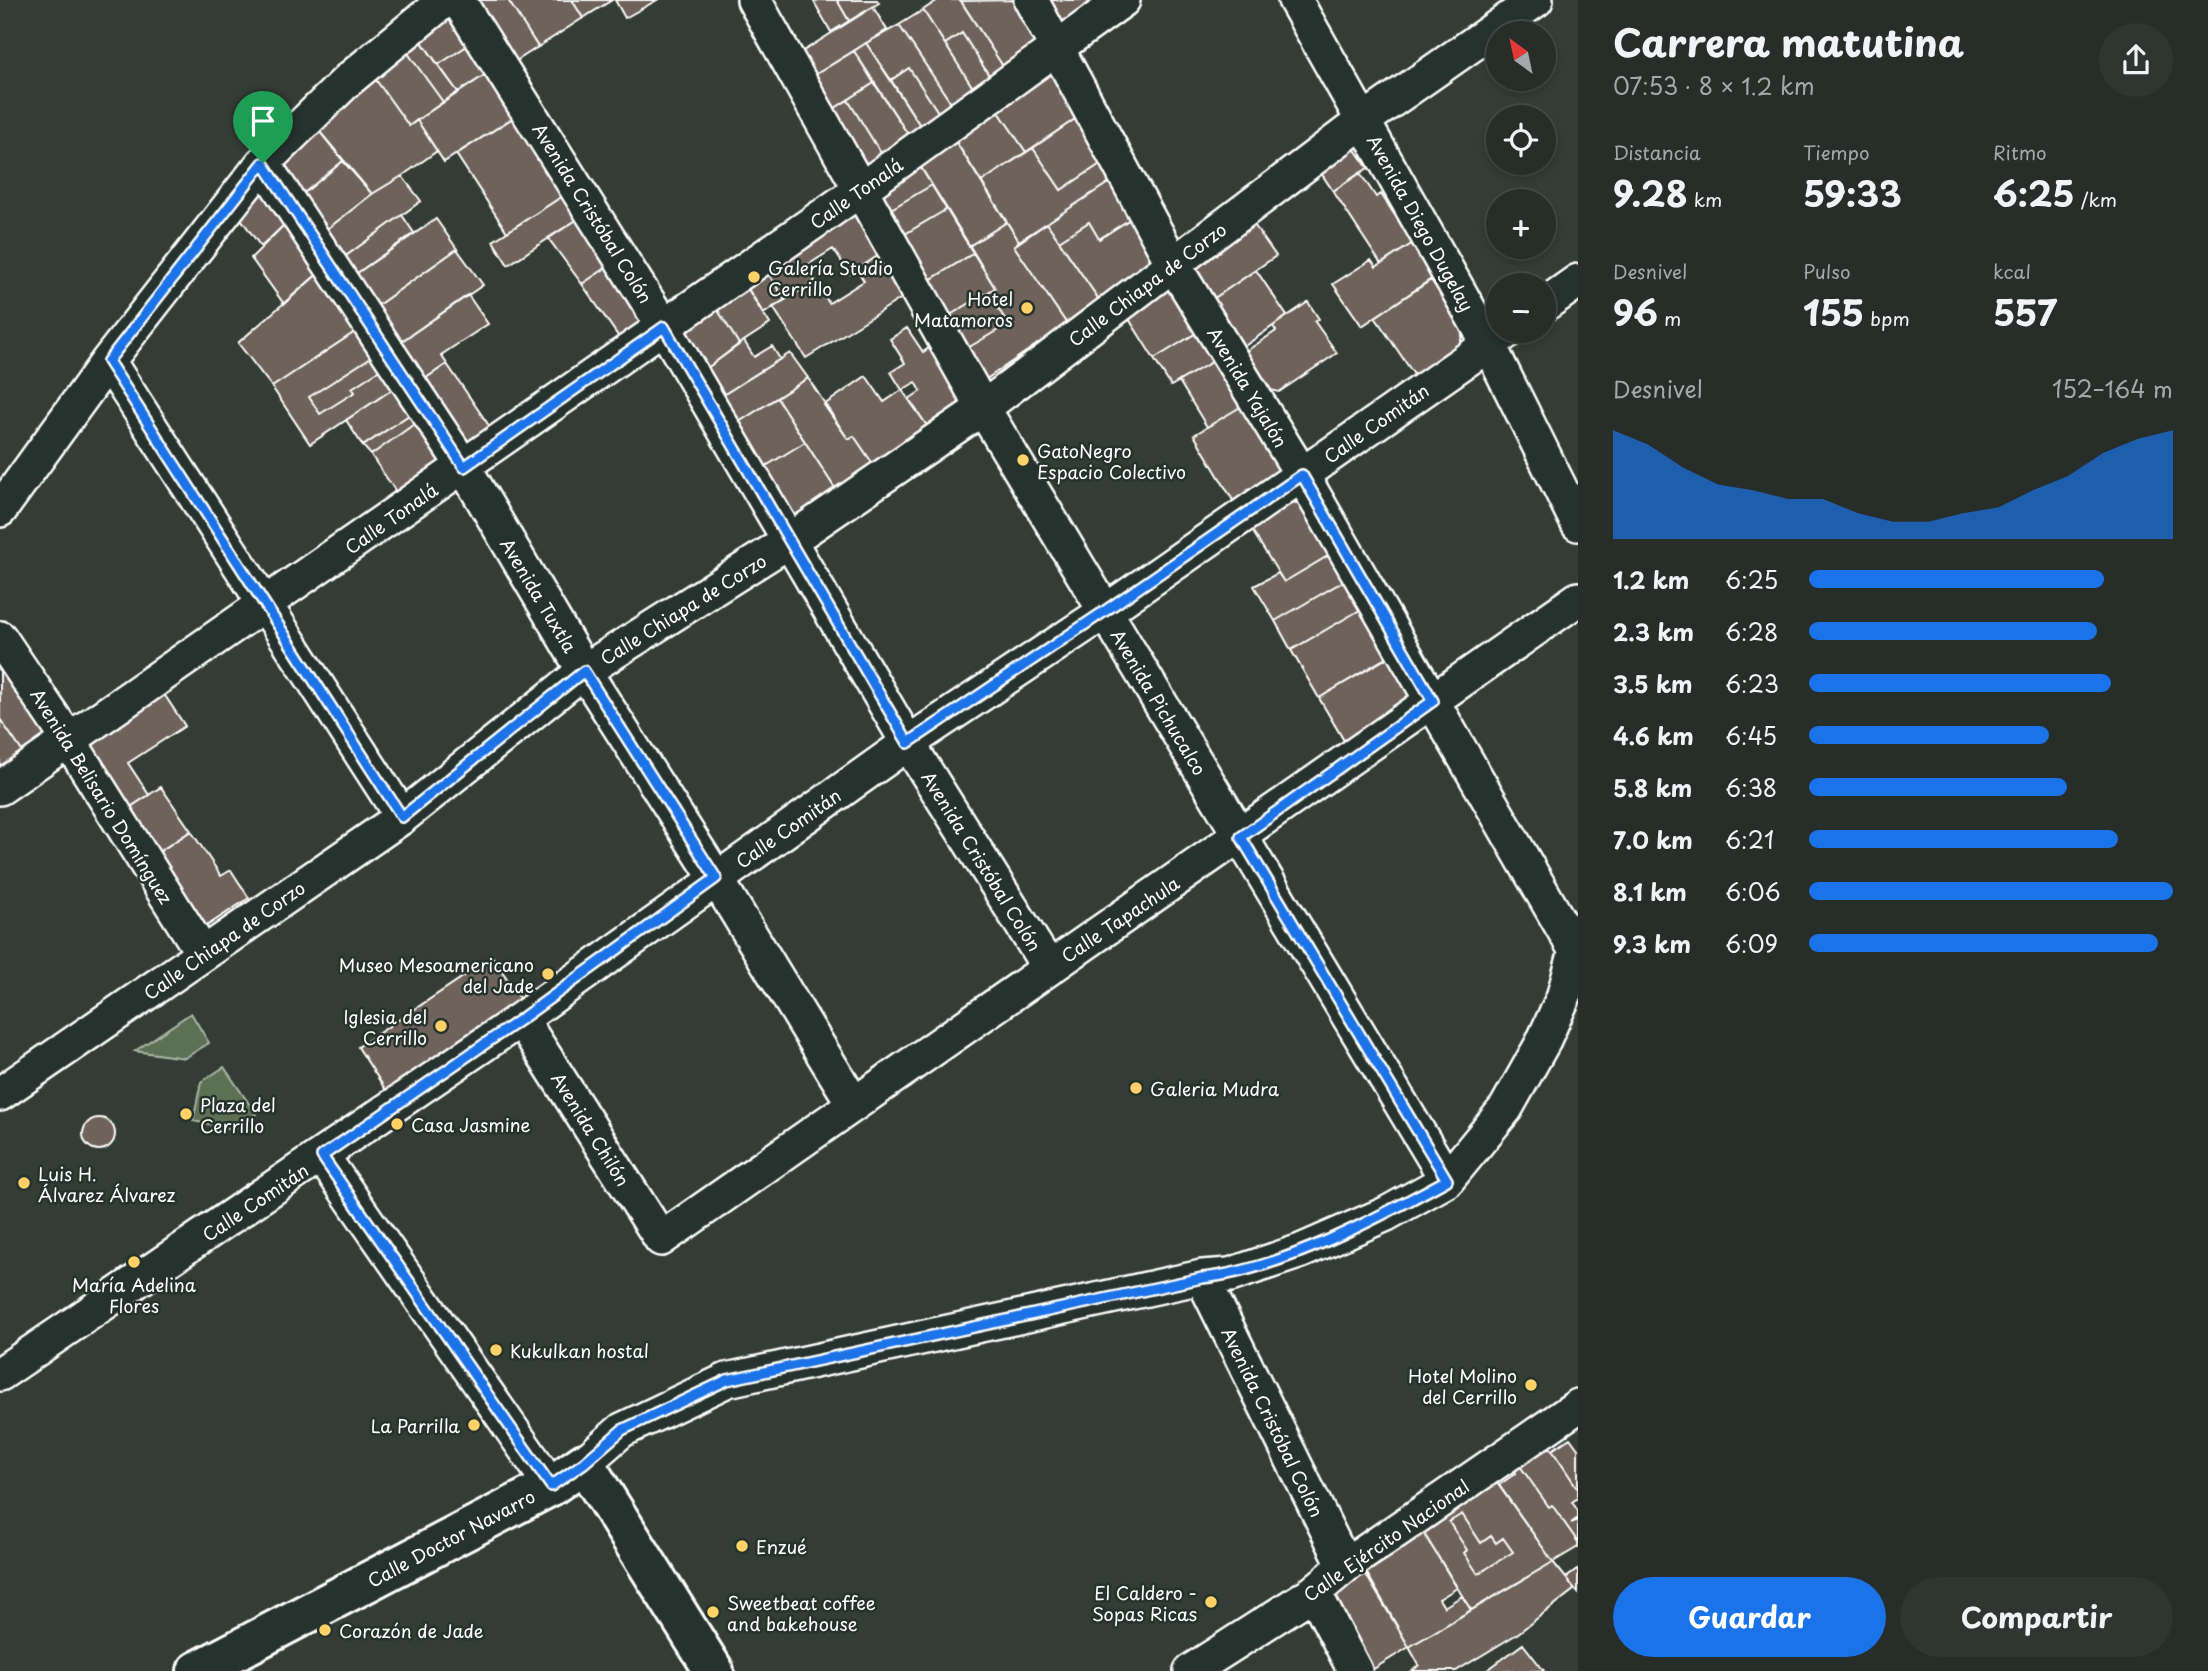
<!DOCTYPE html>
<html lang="es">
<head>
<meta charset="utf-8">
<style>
	:root { --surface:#272d28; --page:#2f3530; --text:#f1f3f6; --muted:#a4a8a8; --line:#434945; --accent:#1a73e8 }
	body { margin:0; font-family:"Playpen Sans",sans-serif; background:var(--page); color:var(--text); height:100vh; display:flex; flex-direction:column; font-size:26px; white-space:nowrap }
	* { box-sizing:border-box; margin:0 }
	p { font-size:23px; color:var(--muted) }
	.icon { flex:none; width:38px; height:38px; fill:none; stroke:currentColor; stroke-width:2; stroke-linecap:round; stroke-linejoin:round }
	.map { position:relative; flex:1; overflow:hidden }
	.side { display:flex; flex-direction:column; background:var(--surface); width:630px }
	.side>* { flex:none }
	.needle { width:46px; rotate:327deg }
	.fabs { position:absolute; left:1486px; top:21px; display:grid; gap:14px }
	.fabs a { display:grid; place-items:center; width:70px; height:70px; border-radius:50%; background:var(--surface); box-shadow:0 4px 10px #0003,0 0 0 2px var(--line); font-size:35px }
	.pin { position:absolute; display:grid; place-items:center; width:60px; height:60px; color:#fff; margin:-72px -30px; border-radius:50% 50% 50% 0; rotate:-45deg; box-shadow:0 0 7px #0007 }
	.pin .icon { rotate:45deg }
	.round { display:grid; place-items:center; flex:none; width:74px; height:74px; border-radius:37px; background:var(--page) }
	.head { display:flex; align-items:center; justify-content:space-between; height:119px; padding:0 35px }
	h1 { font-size:38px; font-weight:700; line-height:52px }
	.stats { display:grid; grid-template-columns:repeat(3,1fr); gap:10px; height:119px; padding:7px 35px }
	.stats div { display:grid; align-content:center }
	.stats b { font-size:35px; font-weight:700 }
	.stats small { font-size:19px; font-weight:400 }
	.stats p { font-size:19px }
	.chart { height:196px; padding:14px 35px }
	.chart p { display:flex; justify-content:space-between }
	.chart svg { width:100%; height:126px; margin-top:7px; fill:var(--accent); opacity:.7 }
	.button { display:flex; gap:14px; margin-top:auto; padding:14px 35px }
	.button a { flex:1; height:80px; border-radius:42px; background:var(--accent); color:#fff; font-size:28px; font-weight:700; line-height:80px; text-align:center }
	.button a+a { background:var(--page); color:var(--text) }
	ul { padding:0 35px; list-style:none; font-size:23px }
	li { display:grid; grid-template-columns:112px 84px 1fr; align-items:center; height:52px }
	li i { height:18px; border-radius:9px; background:var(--accent) }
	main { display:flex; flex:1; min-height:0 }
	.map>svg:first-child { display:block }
</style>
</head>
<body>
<main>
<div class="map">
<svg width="1578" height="1671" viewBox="0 0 1578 1671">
	<rect width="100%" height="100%" fill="#343c36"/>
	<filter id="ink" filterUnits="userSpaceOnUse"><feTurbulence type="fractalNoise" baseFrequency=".0143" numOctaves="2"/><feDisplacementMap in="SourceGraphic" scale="14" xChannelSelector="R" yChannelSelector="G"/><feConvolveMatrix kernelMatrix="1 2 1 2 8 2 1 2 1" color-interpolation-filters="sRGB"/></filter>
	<g filter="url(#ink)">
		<!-- green -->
		<path fill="#5c7053" stroke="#aeb8a9" stroke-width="2" d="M 191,1013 L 209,1043 L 185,1058 L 135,1051 Z
			M 224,1067 L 256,1114 L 233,1129 L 193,1121 L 201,1082 Z"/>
		<!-- building -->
		<path fill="#6e625a" stroke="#fff" stroke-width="2" fill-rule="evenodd" d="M 474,0 L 508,0 L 538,47 L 513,63 Z
			M 508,0 L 572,0 L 583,18 L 538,47 Z
			M 572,0 L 612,0 L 583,18 Z
			M 615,0 L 657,0 L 625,18 Z
			M 818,0 L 837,0 L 849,21 L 831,32 L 814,2 Z
			M 837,0 L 877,0 L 879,3 L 849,21 Z
			M 938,0 L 960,0 L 1008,74 L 994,83 L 962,33 L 945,44 L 923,10 Z
			M 1017,0 L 1037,30 L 1035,56 L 1008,74 L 961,1 Z
			M 1044,0 L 1106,0 L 1069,28 L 1058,25 Z
			M 873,7 L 887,30 L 805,81 L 792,58 Z
			M 923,10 L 977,94 L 955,109 L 899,25 Z
			M 450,13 L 470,44 L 438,65 L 417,35 Z
			M 899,25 L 955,109 L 942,118 L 909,68 L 891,80 L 866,43 Z
			M 962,33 L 994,83 L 977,94 L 945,44 Z
			M 417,35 L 458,92 L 443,102 L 402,45 Z
			M 866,43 L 923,130 L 911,139 L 854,51 Z
			M 470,44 L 488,73 L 458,92 L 438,65 Z
			M 402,45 L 443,102 L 409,126 L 371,73 Z
			M 854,51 L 874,83 L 824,115 L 805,81 Z
			M 909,68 L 942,118 L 923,130 L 891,80 Z
			M 1050,71 L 1078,117 L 1026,152 L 995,106 Z
			M 371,73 L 409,126 L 417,120 L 437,151 L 402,176 L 372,194 L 315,126 Z
			M 488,73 L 516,116 L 444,162 L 417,120 Z
			M 874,83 L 911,139 L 884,158 L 848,100 Z
			M 848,100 L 884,158 L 855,170 L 824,115 Z
			M 995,106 L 1026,152 L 981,182 L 951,134 Z
			M 516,116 L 566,194 L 507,232 L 456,154 Z
			M 1078,117 L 1105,161 L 1061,190 L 1033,148 Z
			M 315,126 L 343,161 L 298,198 L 273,164 Z
			M 951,134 L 1007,222 L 969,246 L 915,158 Z
			M 1353,147 L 1368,168 L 1333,191 L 1319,170 Z
			M 1033,148 L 1061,190 L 1105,161 L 1116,178 L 1019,241 L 981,182 Z
			M 915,158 L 932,185 L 879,216 L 869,187 Z
			M 343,161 L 372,194 L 321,234 L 298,198 Z
			M 1360,173 L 1376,197 L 1381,194 L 1413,243 L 1381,264 L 1333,191 Z
			M 402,176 L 421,201 L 339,261 L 321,234 L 372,194 Z
			M 1116,178 L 1138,214 L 1099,239 L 1089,222 L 1059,241 L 1047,223 Z
			M 932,185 L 947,209 L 893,241 L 879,216 Z
			M 263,186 L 289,220 L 261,247 L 237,213 Z
			M 566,194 L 581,217 L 508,265 L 493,241 Z
			M 947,209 L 974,253 L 920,286 L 893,241 Z
			M 851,210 L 879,255 L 850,274 L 833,249 L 806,266 L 815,281 L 785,300 L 763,265 Z
			M 1138,214 L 1157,243 L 1153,263 L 1100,301 L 1059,241 L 1089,222 L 1099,239 Z
			M 402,215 L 414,233 L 350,278 L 339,261 Z
			M 581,217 L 612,264 L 582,284 L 548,238 Z
			M 436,219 L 457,249 L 371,310 L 350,278 Z
			M 1250,219 L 1276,256 L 1210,301 L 1185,264 Z
			M 289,220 L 322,270 L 284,304 L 251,258 Z
			M 1007,222 L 1019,241 L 1014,246 L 1067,324 L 979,384 L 961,352 L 1008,324 L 988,292 L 995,288 L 969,246 Z
			M 1047,223 L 1100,301 L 1067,324 L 1014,246 Z
			M 1413,243 L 1440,273 L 1362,326 L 1333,284 L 1371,260 L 1376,267 Z
			M 457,249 L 483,285 L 396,345 L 371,310 Z
			M 974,253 L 995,288 L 942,320 L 920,286 Z
			M 879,255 L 905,296 L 806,358 L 773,307 L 815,281 L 829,303 L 864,281 L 857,270 Z
			M 612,264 L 645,327 L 623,343 L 582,284 Z
			M 763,265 L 785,300 L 763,314 L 742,279 Z
			M 322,270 L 361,328 L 272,387 L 238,343 Z
			M 1256,270 L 1287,316 L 1239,350 L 1207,303 Z
			M 742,279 L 770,324 L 739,344 L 711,299 Z
			M 1431,280 L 1464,329 L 1457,353 L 1417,379 L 1375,317 Z
			M 1162,288 L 1172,289 L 1198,332 L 1154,359 L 1124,311 Z
			M 988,292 L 1008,324 L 961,352 L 942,320 Z
			M 468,295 L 488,324 L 441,355 L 447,364 L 420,382 L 396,345 Z
			M 711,299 L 739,344 L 702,372 L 671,323 Z
			M 1308,302 L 1319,319 L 1315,322 L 1337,353 L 1279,392 L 1266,389 L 1242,354 L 1276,331 L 1273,326 Z
			M 361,328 L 399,385 L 310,444 L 272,387 ZM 373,356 L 381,369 L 352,388 L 355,392 L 320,414 L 309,397 Z
			M 907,328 L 923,352 L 936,343 L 972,401 L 930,430 L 909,399 L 921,391 L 916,382 L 902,390 L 891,372 L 905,363 L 890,339 Z
			M 1198,332 L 1215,360 L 1171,386 L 1154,359 Z
			M 744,341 L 754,357 L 772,346 L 780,359 L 718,398 L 702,372 Z
			M 790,353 L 808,378 L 734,425 L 718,398 Z
			M 373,356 L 381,369 L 352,388 L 355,392 L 320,414 L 309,397 Z
			M 1215,360 L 1242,406 L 1207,427 L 1179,381 Z
			M 447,364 L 494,433 L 466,452 L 420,382 Z
			M 866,376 L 884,402 L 902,390 L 930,430 L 875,467 L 854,436 L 848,439 L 824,405 Z
			M 808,378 L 848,439 L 854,436 L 875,467 L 838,493 L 777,398 Z
			M 399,385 L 415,411 L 363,446 L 346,420 Z
			M 777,398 L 805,442 L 761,469 L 734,425 Z
			M 1242,406 L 1282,472 L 1234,502 L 1194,435 Z
			M 415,411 L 420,420 L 371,455 L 363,446 Z
			M 420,420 L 445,470 L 401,499 L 371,455 Z
			M 805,442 L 838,493 L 793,522 L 761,469 Z
			M 1291,502 L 1303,504 L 1333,553 L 1284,582 L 1250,527 Z
			M 1333,553 L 1347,579 L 1275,621 L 1254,586 L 1278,573 L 1284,582 Z
			M 1347,579 L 1365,607 L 1291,650 L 1275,621 Z
			M 1365,607 L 1392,654 L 1319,698 L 1291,650 Z
			M 1387,658 L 1414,702 L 1346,744 L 1319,698 Z
			M 0,660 L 51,735 L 24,754 L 0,719 Z
			M 160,688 L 185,726 L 128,763 L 149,795 L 126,810 L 81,739 Z
			M 0,719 L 24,754 L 0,770 Z
			M 161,787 L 191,831 L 154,855 L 126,810 Z
			M 191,831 L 221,876 L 231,870 L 249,898 L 202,929 L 154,855 Z
			M 493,957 L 524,1005 L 389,1095 L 358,1047 Z
			M83 1134a16 16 0 1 1 32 0a16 16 0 1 1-32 0Z
			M 1570,1438 L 1578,1449 L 1578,1489 L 1552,1450 Z
			M 1550,1447 L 1578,1489 L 1578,1498 L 1572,1502 L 1578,1511 L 1578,1518 L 1571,1523 L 1578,1520 L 1578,1542 L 1552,1505 L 1549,1507 L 1520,1466 Z
			M 1520,1466 L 1549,1507 L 1552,1505 L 1578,1542 L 1578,1547 L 1553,1562 L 1499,1485 L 1516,1473 L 1515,1471 Z
			M 1497,1483 L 1553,1562 L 1471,1610 L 1423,1532 ZM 1462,1514 L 1481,1543 L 1491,1536 L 1496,1543 L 1503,1538 L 1513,1552 L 1478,1574 L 1464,1553 L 1467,1550 L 1449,1522 Z
			M 1462,1514 L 1481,1543 L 1491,1536 L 1496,1543 L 1503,1538 L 1513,1552 L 1478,1574 L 1464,1553 L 1467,1550 L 1449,1522 Z
			M 1423,1532 L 1457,1588 L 1439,1599 L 1444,1607 L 1462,1596 L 1471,1610 L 1409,1647 L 1365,1573 L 1391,1557 L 1389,1554 Z
			M 1553,1562 L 1575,1589 L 1517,1634 L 1456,1671 L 1412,1671 L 1419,1665 L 1409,1647 Z
			M 1365,1570 L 1409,1647 L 1370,1671 L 1326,1595 Z
			M 1577,1570 L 1578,1572 L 1578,1593 L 1566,1578 Z
			M 1523,1644 L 1544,1671 L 1486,1671 Z"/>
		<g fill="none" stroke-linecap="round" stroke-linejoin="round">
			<defs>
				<path id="street" d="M 458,0 L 664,327 L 908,743 L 1049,968
					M 754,0 L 983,408 L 1447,1180
					M 1295,0 L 1489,345 L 1578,524
					M 263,163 L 464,467 L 584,671 L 716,878 L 853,1103
					M 1544,305 L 1578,281
					M 108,361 L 402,817
					M 0,510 L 108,361 L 263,163 L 348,80 L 445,0
					M 0,638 L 68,739 L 203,954
					M 0,788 L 860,190 L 1123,0
					M 521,1019 L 661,1239 C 966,1024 1274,814 1578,599
					M 0,1094 L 402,817 L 584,671 L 789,541 L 983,408 L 1364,120 L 1536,0
					M 322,1156 L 551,1486
					M 1202,1277 L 1345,1566
					M 0,1374 L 521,1019 L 908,743 L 1106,611 L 1508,331
					M 584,1463 L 622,1430 L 727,1380 L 1202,1277 L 1230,1275 L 1301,1251 L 1386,1214 L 1447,1180 L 1506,1108 L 1542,1044 L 1563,998 L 1576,951 L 1302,475 L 1173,264 L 1031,0
					M 1314,1592 L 1355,1671
					M 1191,1671 L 1314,1592 L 1345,1566 L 1578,1406"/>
				<path id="secondary" d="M 197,1671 L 551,1486 L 584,1463 L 714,1671"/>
			</defs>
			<!-- street casing -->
			<use href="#street" stroke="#fff" stroke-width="38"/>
			<!-- secondary casing -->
			<use href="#secondary" stroke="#fff" stroke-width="44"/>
			<!-- street -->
			<use href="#street" stroke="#26332d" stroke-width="33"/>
			<!-- secondary -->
			<use href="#secondary" stroke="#26332d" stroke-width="38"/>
		</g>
	</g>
	<g fill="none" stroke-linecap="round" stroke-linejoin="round" filter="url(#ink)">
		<defs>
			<path id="route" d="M 263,163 L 464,467 L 664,327 L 908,743 L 1105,611 L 1302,475 L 1433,701 L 1241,837 L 1447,1180 C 1378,1218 1281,1270 1202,1278 L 727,1380 L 622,1430 L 584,1463 L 551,1486 L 322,1156 L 521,1019 L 716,878 L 584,671 L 402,817 L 108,361 Z"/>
		</defs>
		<!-- route casing -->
		<use href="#route" stroke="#fff" stroke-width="14"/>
		<!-- route -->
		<use href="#route" stroke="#1a73e8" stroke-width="9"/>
	</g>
	<!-- markers -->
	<g fill="#ffd166" stroke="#26332d" stroke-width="2.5">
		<circle cx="754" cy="277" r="7"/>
		<circle cx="1027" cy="308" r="7"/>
		<circle cx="1023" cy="460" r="7"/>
		<circle cx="548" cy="974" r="7"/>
		<circle cx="441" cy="1026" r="7"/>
		<circle cx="1136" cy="1088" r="7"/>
		<circle cx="186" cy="1114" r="7"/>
		<circle cx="397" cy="1124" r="7"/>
		<circle cx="24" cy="1183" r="7"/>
		<circle cx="134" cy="1262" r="7"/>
		<circle cx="496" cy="1350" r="7"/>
		<circle cx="1531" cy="1385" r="7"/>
		<circle cx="474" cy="1425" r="7"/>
		<circle cx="742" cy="1546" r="7"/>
		<circle cx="1211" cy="1602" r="7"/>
		<circle cx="713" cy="1612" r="7"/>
		<circle cx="325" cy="1630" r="7"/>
	</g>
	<g text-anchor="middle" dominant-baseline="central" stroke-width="5" stroke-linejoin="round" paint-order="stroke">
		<!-- street labels -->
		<g font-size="18" fill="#fff" stroke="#26332d">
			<text transform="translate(856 193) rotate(-35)">Calle Tonalá</text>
			<text transform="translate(593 213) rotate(58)">Avenida Cristóbal Colón</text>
			<text transform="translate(1421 223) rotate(61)">Avenida Diego Dugelay</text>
			<text transform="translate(1147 284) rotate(-37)">Calle Chiapa de Corzo</text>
			<text transform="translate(1248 387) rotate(59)">Avenida Yajalón</text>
			<text transform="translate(1376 423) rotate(-35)">Calle Comitán</text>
			<text transform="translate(391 518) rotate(-35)">Calle Tonalá</text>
			<text transform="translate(539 595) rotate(59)">Avenida Tuxtla</text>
			<text transform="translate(683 609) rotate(-32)">Calle Chiapa de Corzo</text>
			<text transform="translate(1159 702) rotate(59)">Avenida Pichucalco</text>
			<text transform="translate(102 796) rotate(58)">Avenida Belisario Domínguez</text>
			<text transform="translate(788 828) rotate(-35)">Calle Comitán</text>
			<text transform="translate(982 861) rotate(58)">Avenida Cristóbal Colón</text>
			<text transform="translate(1120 919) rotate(-34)">Calle Tapachula</text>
			<text transform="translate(224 940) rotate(-35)">Calle Chiapa de Corzo</text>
			<text transform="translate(591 1129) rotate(58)">Avenida Chilón</text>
			<text transform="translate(255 1202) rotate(-34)">Calle Comitán</text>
			<text transform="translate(1273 1422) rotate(64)">Avenida Cristóbal Colón</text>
			<text transform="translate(451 1538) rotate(-28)">Calle Doctor Navarro</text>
			<text transform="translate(1386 1540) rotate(-35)">Calle Ejército Nacional</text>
		</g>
		<!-- poi labels -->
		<g font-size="18" fill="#fff" stroke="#26332d" text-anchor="start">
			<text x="768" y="267">Galería Studio<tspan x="768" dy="21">Cerrillo</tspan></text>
			<text x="1013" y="298" text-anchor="end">Hotel<tspan x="1013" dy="21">Matamoros</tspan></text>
			<text x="1037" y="450">GatoNegro<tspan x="1037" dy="21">Espacio Colectivo</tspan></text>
			<text x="534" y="964" text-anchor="end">Museo Mesoamericano<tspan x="534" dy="21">del Jade</tspan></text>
			<text x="427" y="1016" text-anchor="end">Iglesia del<tspan x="427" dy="21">Cerrillo</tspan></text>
			<text x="1150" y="1088">Galeria Mudra</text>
			<text x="200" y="1104">Plaza del<tspan x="200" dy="21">Cerrillo</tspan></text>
			<text x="411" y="1124">Casa Jasmine</text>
			<text x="38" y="1173">Luis H.<tspan x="38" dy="21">Álvarez Álvarez</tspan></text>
			<text x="134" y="1284" text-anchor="middle">María Adelina<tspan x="134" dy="21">Flores</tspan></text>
			<text x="510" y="1350">Kukulkan hostal</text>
			<text x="1517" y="1375" text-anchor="end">Hotel Molino<tspan x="1517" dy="21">del Cerrillo</tspan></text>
			<text x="460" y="1425" text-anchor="end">La Parrilla</text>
			<text x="756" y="1546">Enzué</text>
			<text x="1197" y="1592" text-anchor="end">El Caldero -<tspan x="1197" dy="21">Sopas Ricas</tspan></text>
			<text x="727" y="1602">Sweetbeat coffee<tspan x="727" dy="21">and bakehouse</tspan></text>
			<text x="339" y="1630">Corazón de Jade</text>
		</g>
	</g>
</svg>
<div class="fabs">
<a><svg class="needle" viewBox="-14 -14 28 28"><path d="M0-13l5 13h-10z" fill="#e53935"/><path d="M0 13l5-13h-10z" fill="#a4a8a8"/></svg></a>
<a><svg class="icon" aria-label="locate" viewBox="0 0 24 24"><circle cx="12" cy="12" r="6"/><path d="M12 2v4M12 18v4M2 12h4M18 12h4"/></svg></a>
<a>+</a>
<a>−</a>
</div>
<div class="pin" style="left:263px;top:163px;background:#1e9e55"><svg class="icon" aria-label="arrive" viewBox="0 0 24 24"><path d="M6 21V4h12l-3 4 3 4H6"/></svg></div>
</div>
<section class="side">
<div class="head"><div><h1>Carrera matutina</h1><p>07:53 · 8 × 1.2 km</p></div><a class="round"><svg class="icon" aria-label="share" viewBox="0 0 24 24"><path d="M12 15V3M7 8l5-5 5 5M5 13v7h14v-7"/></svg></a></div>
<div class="stats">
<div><p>Distancia</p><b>9.28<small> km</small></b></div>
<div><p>Tiempo</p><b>59:33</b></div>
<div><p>Ritmo</p><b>6:25<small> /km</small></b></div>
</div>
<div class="stats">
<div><p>Desnivel</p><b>96<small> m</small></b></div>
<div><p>Pulso</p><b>155<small> bpm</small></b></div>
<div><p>kcal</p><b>557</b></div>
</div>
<div class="chart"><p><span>Desnivel</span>152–164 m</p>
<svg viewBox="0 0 160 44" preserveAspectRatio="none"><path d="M0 44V6L10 11L20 19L30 25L40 27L50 30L60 30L70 35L80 38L90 38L100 35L110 33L120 27L130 22L140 14L150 9L160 6V44z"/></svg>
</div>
<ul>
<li><b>1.2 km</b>6:25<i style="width:81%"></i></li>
<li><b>2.3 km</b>6:28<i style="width:79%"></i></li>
<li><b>3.5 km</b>6:23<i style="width:83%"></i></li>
<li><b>4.6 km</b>6:45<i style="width:66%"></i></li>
<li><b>5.8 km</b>6:38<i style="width:71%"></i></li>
<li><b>7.0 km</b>6:21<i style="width:85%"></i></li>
<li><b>8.1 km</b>6:06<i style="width:100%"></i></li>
<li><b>9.3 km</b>6:09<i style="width:96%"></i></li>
</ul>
<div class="button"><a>Guardar</a><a>Compartir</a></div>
</section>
</main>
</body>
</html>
